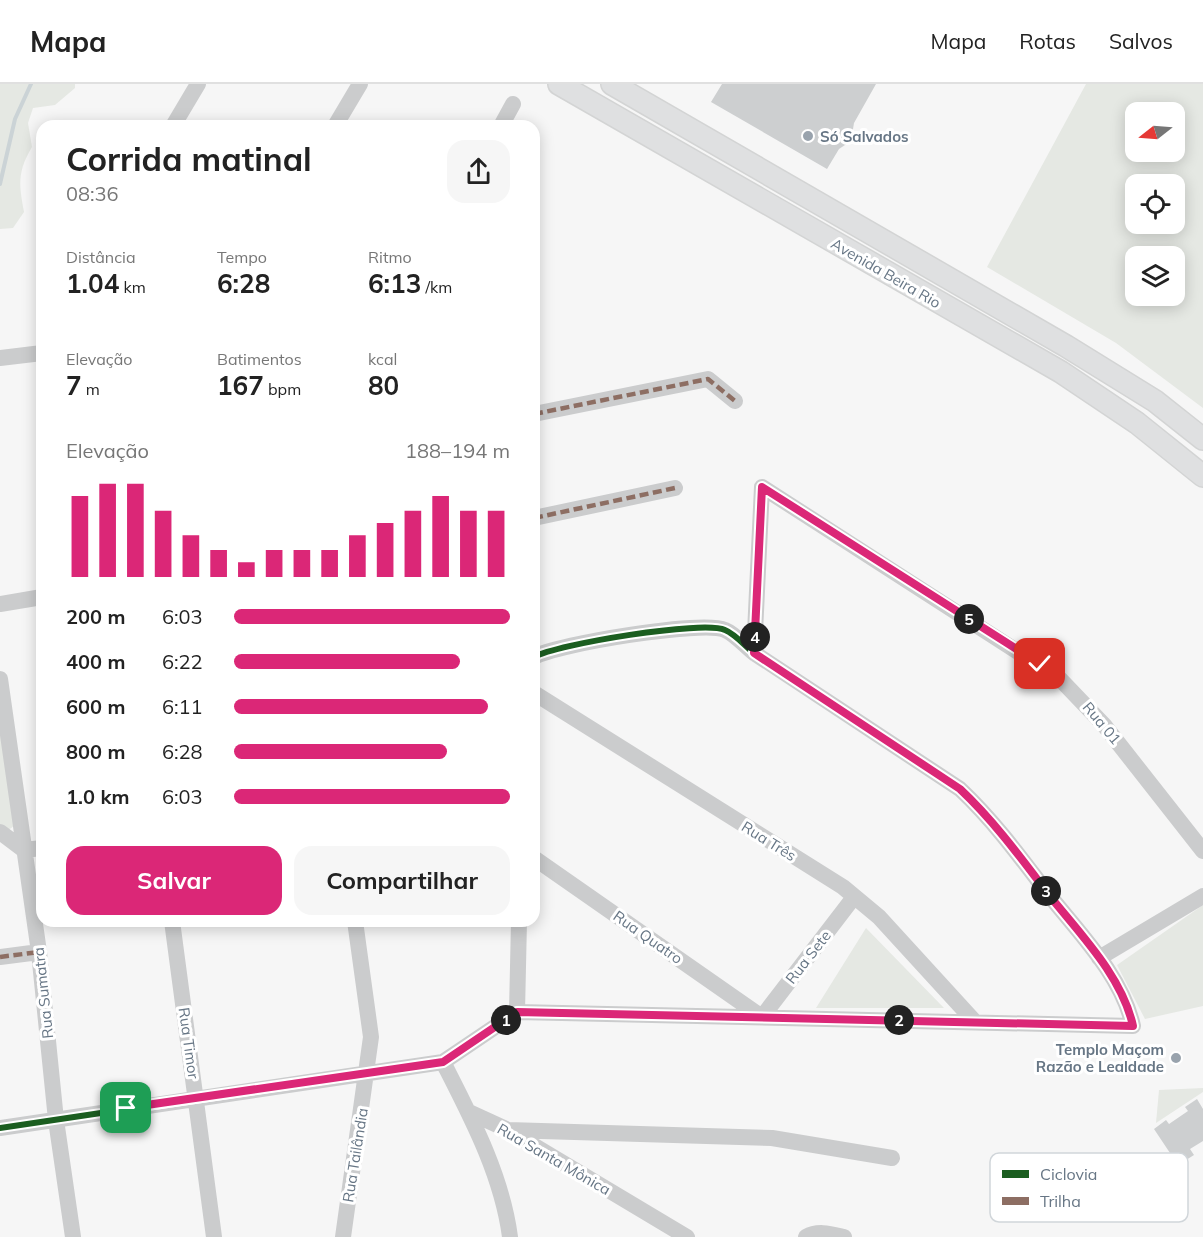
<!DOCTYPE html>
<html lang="pt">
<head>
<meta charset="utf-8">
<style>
	:root { --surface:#fff; --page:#f6f6f6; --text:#222; --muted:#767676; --line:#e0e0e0; --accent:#db2777 }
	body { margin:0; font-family:Mulish,sans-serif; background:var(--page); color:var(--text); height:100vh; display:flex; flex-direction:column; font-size:22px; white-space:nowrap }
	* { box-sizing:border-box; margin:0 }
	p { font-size:20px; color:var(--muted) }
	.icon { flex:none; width:33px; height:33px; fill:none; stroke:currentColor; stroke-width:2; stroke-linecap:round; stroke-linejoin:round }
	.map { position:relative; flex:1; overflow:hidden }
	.sheet { position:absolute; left:36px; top:36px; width:504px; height:807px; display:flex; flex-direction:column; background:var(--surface); border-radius:18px; box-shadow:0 3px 15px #0003 }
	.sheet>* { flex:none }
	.needle { width:39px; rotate:253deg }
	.controls { position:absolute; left:1125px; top:18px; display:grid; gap:12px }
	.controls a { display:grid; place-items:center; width:60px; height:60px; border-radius:12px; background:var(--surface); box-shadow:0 3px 15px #0003; font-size:30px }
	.pin { position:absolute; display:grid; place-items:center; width:51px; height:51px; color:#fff; margin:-26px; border-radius:12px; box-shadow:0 3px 9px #0006 }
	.km { position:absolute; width:30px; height:30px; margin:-15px; border-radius:50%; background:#222; color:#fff; font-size:16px; line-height:30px; text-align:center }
	.round { display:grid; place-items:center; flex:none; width:63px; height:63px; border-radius:18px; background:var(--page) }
	.overview { display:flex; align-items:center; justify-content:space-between; height:102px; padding:0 30px }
	h1 { font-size:33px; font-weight:700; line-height:45px }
	.figures { display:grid; grid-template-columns:repeat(3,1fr); gap:9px; height:102px; padding:6px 30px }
	.figures div { display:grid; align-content:center }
	.figures b { font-size:26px; font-weight:700 }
	.figures small { font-size:16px; font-weight:400 }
	.figures p { font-size:16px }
	.chart { height:168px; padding:12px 30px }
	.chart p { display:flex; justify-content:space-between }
	.chart svg { width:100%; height:108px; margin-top:6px; stroke:var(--accent); stroke-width:6 }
	.primary-button { display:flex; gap:12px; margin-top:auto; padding:12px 30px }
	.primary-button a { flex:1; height:69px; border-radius:18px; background:var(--accent); color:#fff; font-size:24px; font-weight:700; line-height:69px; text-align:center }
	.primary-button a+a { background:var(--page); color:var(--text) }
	ul { padding:0 30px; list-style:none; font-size:20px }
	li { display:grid; grid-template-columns:96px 72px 1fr; align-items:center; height:45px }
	li i { height:15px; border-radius:8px; background:var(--accent) }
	header { display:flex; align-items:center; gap:36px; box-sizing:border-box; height:84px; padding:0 30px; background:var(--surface); border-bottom:2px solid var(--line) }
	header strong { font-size:28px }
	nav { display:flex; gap:33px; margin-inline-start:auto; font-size:21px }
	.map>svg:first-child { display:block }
</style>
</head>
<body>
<header>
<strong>Mapa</strong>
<nav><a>Mapa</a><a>Rotas</a><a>Salvos</a></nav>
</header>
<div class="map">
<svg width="1203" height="1153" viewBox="0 0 1203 1153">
	<rect width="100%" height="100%" fill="#f6f6f6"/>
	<!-- green -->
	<path fill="#e5e8e3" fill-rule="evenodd" d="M 0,0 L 75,0 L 75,4 L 55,21 L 33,24 L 28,39 L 32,63 C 17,88 19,101 24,128 L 13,144 L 0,145 Z
		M 1086,0 L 1203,0 L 1203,324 L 1116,259 L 987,183 ZM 1136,28 L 1174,28 L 1174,68 L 1136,68 ZM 1136,100 L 1174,100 L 1174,140 L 1136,140 ZM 1174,172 L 1174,212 L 1136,212 L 1136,172 Z
		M 0,642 L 14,742 L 7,747 L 0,740 Z
		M 1203,821 L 1203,922 L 1145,935 L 1117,881 Z
		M 866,844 L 944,924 L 816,924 Z
		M 1203,1004 L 1203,1008 L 1156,1039 L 1159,1006 Z"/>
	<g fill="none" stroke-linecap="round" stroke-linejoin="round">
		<!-- stream -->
		<path stroke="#cbd3d6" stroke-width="4" d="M 0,100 L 15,35 L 31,0"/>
	</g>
	<!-- building -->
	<path fill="#cdcfd0" d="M 722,0 L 876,0 L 854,39 L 851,57 L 839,65 L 827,85 L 711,18 Z
		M 1197,1015 L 1203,1025 L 1203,1057 L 1190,1065 L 1194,1071 L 1178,1081 L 1154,1045 L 1166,1036 L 1169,1040 L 1188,1027 L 1185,1023 Z"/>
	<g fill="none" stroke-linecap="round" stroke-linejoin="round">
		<defs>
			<path id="major" d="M 559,0 L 1061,288 L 1137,339 L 1203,392
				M 612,0 L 1066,262 L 1155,317 L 1203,355"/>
		</defs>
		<!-- major casing -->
		<use href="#major" stroke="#d3d4d4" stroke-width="24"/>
		<!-- minor -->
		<path stroke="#cbcccd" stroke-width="16" d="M 173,42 L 198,0
			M 335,42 L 360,0
			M 501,42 L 513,20
			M 0,274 L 42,269
			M 534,330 L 708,295 L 735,317
			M 534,434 L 675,404
			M 0,520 L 42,513
			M 754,569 L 762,403 L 1060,595 L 1104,641 L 1203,767
			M 0,595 L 39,868 L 56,1036 L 73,1153
			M 534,609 L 843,803 L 879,833 L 975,938
			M 0,748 L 24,766 L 42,764
			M 534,774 L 762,933 L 854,813
			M 172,837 L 214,1153
			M 0,873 L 39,868
			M 1099,874 L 1203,812
			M 517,928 L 519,837
			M 443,978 C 471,1033 502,1091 510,1153
			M 469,1028 L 508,1046 L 687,1153
			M 0,1044 L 443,978 L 517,928 L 1133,942 C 1122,892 1080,850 1049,811 C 1021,774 994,737 960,705 L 754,569 C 745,562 735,550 725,546 C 703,536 557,560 534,573
			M 508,1046 L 772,1054 L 892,1074
			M 343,1153 L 371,953 L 355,837
			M 806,1153 C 818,1146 831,1150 844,1153"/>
		<!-- major -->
		<use href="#major" stroke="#dfe0e1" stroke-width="21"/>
		<!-- quiet -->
		<path stroke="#8d6e63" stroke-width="4.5" stroke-dasharray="9 4.5" stroke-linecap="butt" d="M 534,330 L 708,295 L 735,317
			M 534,434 L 675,404
			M 0,873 L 39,868"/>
		<defs>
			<path id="cycleway" d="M 0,1044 L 443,978 L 517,928 L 1133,942 C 1122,892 1080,850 1049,811 C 1021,774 994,737 960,705 L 754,569 C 745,562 735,550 725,546 C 703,536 557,560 534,573"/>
		</defs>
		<!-- cycleway casing -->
		<use href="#cycleway" stroke="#fff" stroke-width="10"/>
		<!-- cycleway -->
		<use href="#cycleway" stroke="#1b5e20" stroke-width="6"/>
	</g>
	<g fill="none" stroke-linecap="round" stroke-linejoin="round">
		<defs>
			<path id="route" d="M 126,1024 L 443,978 L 517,928 L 1133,942 C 1122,892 1080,850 1049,811 C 1021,774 994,737 960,705 L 754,569 L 762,403 L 1040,580"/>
		</defs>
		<!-- route casing -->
		<use href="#route" stroke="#fff" stroke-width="12"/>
		<!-- route -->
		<use href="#route" stroke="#db2777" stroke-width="8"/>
	</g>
	<!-- markers -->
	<g fill="#99a3ad" stroke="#fff" stroke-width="2">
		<circle cx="808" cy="52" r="6"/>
		<circle cx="1176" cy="974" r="6"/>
	</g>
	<g text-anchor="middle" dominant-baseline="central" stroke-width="6" stroke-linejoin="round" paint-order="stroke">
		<!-- poi labels -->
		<g font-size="15" font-weight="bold" fill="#677685" stroke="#fff" text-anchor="start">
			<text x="820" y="52">Só Salvados</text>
			<text x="1164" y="965" text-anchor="end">Templo Maçom<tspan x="1164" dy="17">Razão e Lealdade</tspan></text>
		</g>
		<!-- street labels -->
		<g font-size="15" fill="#677685" stroke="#fff">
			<text transform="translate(886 189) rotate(30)">Avenida Beira Rio</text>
			<text transform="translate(1102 639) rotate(50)">Rua 01</text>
			<text transform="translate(769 757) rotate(32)">Rua Três</text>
			<text transform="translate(648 853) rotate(35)">Rua Quatro</text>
			<text transform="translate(808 873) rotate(-52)">Rua Sete</text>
			<text transform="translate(43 909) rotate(-96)">Rua Sumatra</text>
			<text transform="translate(189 959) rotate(82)">Rua Timor</text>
			<text transform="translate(355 1071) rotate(-81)">Rua Tailândia</text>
			<text transform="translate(554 1075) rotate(30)">Rua Santa Mônica</text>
		</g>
	</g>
	<!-- legend -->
	<rect x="990" y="1069" width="198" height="69" rx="9" fill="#fff" stroke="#d1d6da" stroke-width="1.5"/>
	<rect x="1002" y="1086" width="27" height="8" fill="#1b5e20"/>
	<rect x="1002" y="1113" width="27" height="8" fill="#8d6e63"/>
	<g font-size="16" fill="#677685">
		<text x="1040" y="1096">Ciclovia</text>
		<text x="1040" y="1123">Trilha</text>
	</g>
</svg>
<div class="controls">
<a><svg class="needle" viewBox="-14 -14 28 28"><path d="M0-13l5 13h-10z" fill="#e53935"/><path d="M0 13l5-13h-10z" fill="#767676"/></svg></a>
<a><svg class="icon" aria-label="locate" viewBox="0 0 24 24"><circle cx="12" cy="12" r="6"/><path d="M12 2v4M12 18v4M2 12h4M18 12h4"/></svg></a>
<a><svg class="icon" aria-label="layers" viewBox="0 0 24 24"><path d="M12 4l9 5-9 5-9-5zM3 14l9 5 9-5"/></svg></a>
</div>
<div class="pin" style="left:126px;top:1024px;background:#1e9e55"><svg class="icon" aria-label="arrive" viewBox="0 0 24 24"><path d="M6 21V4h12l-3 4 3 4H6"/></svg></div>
<div class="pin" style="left:1040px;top:580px;background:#d93025"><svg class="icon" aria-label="check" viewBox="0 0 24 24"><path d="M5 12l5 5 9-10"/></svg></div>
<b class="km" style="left:506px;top:936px">1</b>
<b class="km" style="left:899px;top:936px">2</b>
<b class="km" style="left:1046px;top:807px">3</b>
<b class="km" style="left:755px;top:553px">4</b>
<b class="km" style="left:969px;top:535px">5</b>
<section class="sheet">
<div class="overview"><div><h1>Corrida matinal</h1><p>08:36</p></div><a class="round"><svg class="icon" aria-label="share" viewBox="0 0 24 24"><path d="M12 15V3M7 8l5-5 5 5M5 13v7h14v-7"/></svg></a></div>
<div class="figures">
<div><p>Distância</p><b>1.04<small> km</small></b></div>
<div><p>Tempo</p><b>6:28</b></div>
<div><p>Ritmo</p><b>6:13<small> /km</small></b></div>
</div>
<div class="figures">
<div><p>Elevação</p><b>7<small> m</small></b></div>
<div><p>Batimentos</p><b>167<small> bpm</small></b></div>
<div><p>kcal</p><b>80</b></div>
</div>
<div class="chart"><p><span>Elevação</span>188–194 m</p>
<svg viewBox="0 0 160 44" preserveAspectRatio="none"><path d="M5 44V11M15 44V6M25 44V6M35 44V17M45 44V27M55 44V33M65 44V38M75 44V33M85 44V33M95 44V33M105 44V27M115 44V22M125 44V17M135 44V11M145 44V17M155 44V17"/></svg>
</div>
<ul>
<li><b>200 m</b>6:03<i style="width:100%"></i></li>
<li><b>400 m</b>6:22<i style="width:82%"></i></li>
<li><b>600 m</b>6:11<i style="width:92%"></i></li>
<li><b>800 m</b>6:28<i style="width:77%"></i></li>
<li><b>1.0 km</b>6:03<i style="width:100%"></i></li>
</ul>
<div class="primary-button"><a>Salvar</a><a>Compartilhar</a></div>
</section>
</div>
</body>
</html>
